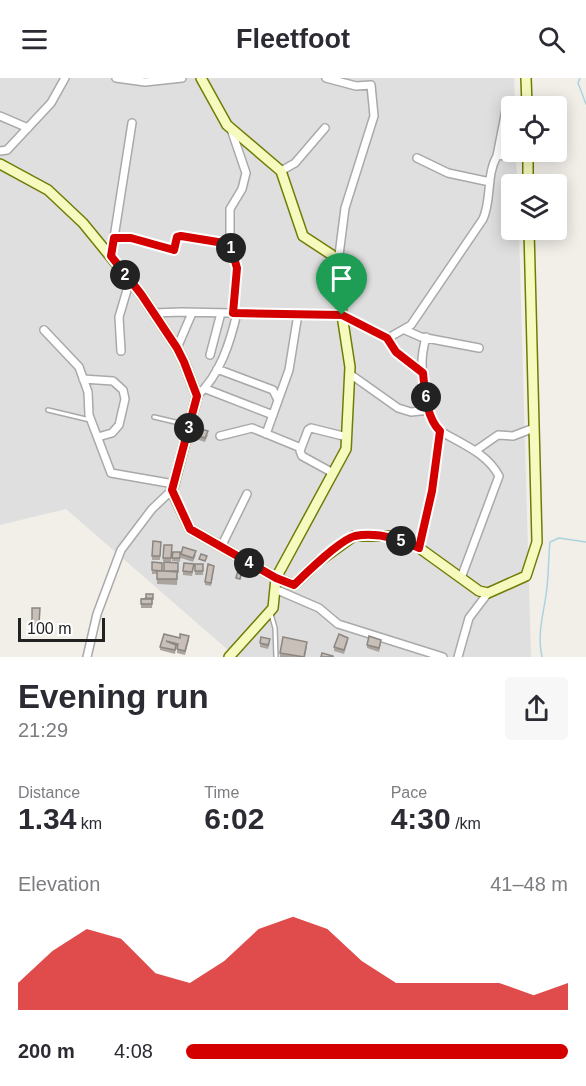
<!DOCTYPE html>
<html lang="en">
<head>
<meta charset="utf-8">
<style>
	:root { --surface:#fff; --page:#f7f7f7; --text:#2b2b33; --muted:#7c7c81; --accent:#d40000 }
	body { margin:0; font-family:Arial,sans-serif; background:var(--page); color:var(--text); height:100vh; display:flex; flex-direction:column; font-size:22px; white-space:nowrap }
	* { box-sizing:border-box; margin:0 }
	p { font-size:20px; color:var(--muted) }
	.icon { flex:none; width:33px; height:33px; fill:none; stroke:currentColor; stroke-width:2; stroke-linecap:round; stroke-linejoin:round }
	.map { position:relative; height:579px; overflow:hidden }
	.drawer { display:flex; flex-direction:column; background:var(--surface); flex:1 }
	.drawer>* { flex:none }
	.fabs { position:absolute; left:501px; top:18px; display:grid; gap:12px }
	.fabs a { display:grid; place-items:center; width:66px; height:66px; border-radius:6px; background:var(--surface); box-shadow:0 3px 15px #0003; font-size:30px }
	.scale { position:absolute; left:18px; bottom:15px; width:87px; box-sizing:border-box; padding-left:6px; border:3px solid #222; border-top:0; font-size:16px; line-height:21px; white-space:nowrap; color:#222; -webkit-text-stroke:4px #fff; paint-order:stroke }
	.pin { position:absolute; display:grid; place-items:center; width:51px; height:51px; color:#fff; margin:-62px -26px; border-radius:50% 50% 50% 0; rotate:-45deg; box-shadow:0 0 6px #0007 }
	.pin .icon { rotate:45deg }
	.km { position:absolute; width:30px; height:30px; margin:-15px; border-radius:50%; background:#222; color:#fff; font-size:16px; line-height:30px; text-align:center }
	.round { display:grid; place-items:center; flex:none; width:63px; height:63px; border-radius:6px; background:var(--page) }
	.overview { display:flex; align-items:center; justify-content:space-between; height:102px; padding:0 18px }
	h1 { font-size:33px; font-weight:800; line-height:45px }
	.stats { display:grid; grid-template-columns:repeat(3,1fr); gap:9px; height:102px; padding:6px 18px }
	.stats div { display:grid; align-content:center }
	.stats b { font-size:30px; font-weight:800 }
	.stats small { font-size:16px; font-weight:400 }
	.stats p { font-size:16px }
	.chart { height:168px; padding:12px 18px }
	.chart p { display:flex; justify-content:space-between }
	.chart svg { width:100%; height:108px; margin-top:6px; fill:var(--accent); opacity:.7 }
	ul { padding:0 18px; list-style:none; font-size:20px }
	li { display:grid; grid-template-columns:96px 72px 1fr; align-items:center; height:45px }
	li i { height:15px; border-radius:8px; background:var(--accent) }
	header { display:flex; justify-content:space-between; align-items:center; height:78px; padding:0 18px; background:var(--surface); font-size:27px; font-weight:800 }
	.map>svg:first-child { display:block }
</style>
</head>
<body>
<header><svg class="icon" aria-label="menu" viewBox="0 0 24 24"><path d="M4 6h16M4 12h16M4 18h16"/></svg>Fleetfoot<svg class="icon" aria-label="search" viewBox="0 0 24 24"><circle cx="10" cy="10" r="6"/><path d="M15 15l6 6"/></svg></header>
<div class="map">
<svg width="586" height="579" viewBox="0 0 586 579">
	<rect width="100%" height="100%" fill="#f2efe9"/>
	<!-- residential -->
	<path fill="#e0dfdf" d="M 0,0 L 514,0 L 515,28 L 512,28 L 512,74 L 516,74 L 517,106 L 512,106 L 512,152 L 519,152 L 531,579 L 236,579 L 66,431 L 0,447 Z"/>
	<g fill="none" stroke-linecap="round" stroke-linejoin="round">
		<!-- stream -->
		<path stroke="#aad3df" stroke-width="1.5" d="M 580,0 L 578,5 L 586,26
			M 542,579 C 537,557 543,538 546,517 C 549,499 548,481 550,464 L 559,460 L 586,464"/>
		<defs>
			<path id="lane" d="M 48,332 L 90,342
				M 154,339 L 188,347
				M 271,536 L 275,550 L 276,579"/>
			<path id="street" d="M 116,0 L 145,4 L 182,0
				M 326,0 L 356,8 L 371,7 L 374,38 L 345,130 L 338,185
				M 0,38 L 28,50
				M 231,51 L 246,95 L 242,111 L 230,131 L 230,165 L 237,190 L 233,235
				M 0,73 L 7,72 L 51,25 L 65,0
				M 497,78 L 507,27
				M 417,80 L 448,95 L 490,104
				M 281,93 L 295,85 L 325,50
				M 114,160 L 131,160 L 174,172 L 177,159 L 181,158 L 230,167
				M 111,179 L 132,45
				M 153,235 L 182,234 L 342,237 L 384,259 L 390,259 L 411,247 L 483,141 C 492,121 486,97 497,78 L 528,75
				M 44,252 L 79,289 L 88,314 L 89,337 L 111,395 L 174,406
				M 405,252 L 421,259 L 479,270
				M 426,259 C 424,267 422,276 422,284 C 422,300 427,342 440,353 C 462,366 487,375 499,398 L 461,500
				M 387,260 L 396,274 L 423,295
				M 177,270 L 192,235
				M 121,273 L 119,239 L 130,202
				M 210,277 L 221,235
				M 217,291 L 273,312 L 278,322
				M 350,296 L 398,330 L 411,334 L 430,332
				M 83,301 L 113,303 L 123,312 L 125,321 L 119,347 L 112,355 L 98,359
				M 206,311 L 273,337
				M 197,318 C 220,297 230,265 237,235
				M 266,356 L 289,292 L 298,236
				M 220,358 L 252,350 L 301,370
				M 475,373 L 498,357 L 513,358 L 534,350
				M 333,395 L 302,378 L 300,373 L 308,352 L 311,350 L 347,359
				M 221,469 L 247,416
				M 419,470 L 432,413 L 440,353
				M 275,511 L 319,530 L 338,546 L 443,579
				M 87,579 L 97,536 L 121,472 L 152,431 L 173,411
				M 458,579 L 469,540 L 488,515"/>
			<path id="secondary" d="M 201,0 L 227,47 L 281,93 L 303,158 L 332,177 L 338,185 L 342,237 L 350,289 L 346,371 L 276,500 L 294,507 L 318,484 L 354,458 L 388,458 L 418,469 L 479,513 L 488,515 L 526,498 L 537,464 L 529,152
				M 526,0 L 527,28
				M 528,74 L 528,106
				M 0,86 L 48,112 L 83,145 L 141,216 L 177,270 L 184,284 L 197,318 L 172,413 L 190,451 L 276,500 L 273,530 L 229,579"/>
		</defs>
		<!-- lane casing -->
		<use href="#lane" stroke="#a9a9a9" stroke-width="6"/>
		<!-- street casing -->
		<use href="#street" stroke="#a9a9a9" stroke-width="10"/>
		<!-- secondary casing -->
		<use href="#secondary" stroke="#707d05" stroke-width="12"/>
		<!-- lane -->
		<use href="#lane" stroke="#fff" stroke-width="3"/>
		<!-- street -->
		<use href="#street" stroke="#fff" stroke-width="7"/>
		<!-- secondary -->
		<use href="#secondary" stroke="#f7fabf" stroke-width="9"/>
	</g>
	<!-- wall -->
	<path fill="#aba49e" d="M 192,356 L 208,357 L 205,364 L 192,360 Z
		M 153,463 L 161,464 L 160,482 L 152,482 Z
		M 164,467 L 172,467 L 171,484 L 163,483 Z
		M 173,474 L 180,474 L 180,484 L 172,483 Z
		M 181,476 L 196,477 L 193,484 L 181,480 Z
		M 152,484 L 162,493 L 164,493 L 178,485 L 177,507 L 157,506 L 157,496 L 152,496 Z
		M 195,486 L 203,486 L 203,497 L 195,497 Z
		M 194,490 L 192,498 L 183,497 L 183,493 Z
		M 214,491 L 211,508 L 205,507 L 205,504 Z
		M 153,516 L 152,530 L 141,530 L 141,521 L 146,521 Z
		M 32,530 L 40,530 L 39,549 L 32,549 Z
		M 164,556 L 189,562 L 185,577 L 177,575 L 177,569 L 176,569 L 175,576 L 160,572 L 160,569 Z
		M 348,563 L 344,576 L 334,573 L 334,569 Z
		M 260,565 L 270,565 L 268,571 L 260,569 Z
		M 381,566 L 379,574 L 367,570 L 367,567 Z
		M 307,569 L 305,579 L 280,579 L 280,575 Z"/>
	<!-- building -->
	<path fill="#c7bfb8" stroke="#8b8681" stroke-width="1.5" d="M 195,349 L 208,353 L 205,360 L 192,356 Z
		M 153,463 L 161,464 L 160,478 L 152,478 Z
		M 164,467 L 172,467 L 171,480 L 163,480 Z
		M 183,469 L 196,473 L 193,480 L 181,476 Z
		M 173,474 L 180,474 L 180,480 L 172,480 Z
		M 201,476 L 207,478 L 205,483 L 199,481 Z
		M 152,484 L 162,485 L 162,493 L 152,492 Z
		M 164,484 L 178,485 L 178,494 L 164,493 Z
		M 184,485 L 194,486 L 192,494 L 183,493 Z
		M 195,486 L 203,486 L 203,493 L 195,493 Z
		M 208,486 L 214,488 L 211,505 L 205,504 Z
		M 238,492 L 242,493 L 240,501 L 236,500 Z
		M 157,493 L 177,493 L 177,501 L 157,501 Z
		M 146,516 L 153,516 L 153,521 L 146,521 Z
		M 152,520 L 152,526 L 141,526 L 141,521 Z
		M 32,530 L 40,530 L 39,546 L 32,546 Z
		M 164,556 L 180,560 L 180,556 L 189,558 L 185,573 L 177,571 L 178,566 L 166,563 L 176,567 L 175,572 L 160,569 Z
		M 339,556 L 348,560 L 344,572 L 334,569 Z
		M 369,558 L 381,562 L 379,570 L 367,567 Z
		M 261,559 L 270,561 L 268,567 L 260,565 Z
		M 283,559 L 307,564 L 304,579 L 280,575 Z
		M 322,575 L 333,578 L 333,579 L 321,579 Z"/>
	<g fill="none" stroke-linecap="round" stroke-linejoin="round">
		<defs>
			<path id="route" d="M 181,158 L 230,166 L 237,190 L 233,235 L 342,237 L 387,260 L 396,274 L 423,295 C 425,313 426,340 440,353 L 432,413 L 419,470 C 400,461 376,454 355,458 C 340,462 305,496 294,507 L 276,500 L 190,451 L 172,412 L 197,318 L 184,284 L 177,270 L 141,216 L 111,178 L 114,160 L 131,160 L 174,172 L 177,159 Z"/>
		</defs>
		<!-- route casing -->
		<use href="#route" stroke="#fff" stroke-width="12"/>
		<!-- route -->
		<use href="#route" stroke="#d40000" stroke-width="8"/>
	</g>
</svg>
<div class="fabs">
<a><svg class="icon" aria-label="locate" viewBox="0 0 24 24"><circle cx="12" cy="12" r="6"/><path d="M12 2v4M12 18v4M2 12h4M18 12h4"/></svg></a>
<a><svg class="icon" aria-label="layers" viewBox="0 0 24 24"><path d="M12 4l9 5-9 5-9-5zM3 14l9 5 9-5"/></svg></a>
</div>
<div class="scale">100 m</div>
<div class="pin" style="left:342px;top:237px;background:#1e9e55"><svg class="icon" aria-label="arrive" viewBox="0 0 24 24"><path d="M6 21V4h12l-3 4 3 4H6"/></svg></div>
<b class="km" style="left:231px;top:170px">1</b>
<b class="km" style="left:125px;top:197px">2</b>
<b class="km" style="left:189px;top:350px">3</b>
<b class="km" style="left:249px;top:485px">4</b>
<b class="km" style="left:401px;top:463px">5</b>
<b class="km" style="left:426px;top:319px">6</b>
</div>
<section class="drawer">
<div class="overview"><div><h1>Evening run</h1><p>21:29</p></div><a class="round"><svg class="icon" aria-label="share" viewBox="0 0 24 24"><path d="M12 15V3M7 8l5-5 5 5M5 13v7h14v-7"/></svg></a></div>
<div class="stats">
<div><p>Distance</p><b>1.34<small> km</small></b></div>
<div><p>Time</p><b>6:02</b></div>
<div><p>Pace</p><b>4:30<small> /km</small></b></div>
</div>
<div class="chart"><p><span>Elevation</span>41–48 m</p>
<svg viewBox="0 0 160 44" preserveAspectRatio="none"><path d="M0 44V33L10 20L20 11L30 15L40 29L50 33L60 24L70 11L80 6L90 11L100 24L110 33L120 33L130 33L140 33L150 38L160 33V44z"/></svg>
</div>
<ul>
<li><b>200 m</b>4:08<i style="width:100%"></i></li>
</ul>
</section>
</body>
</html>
